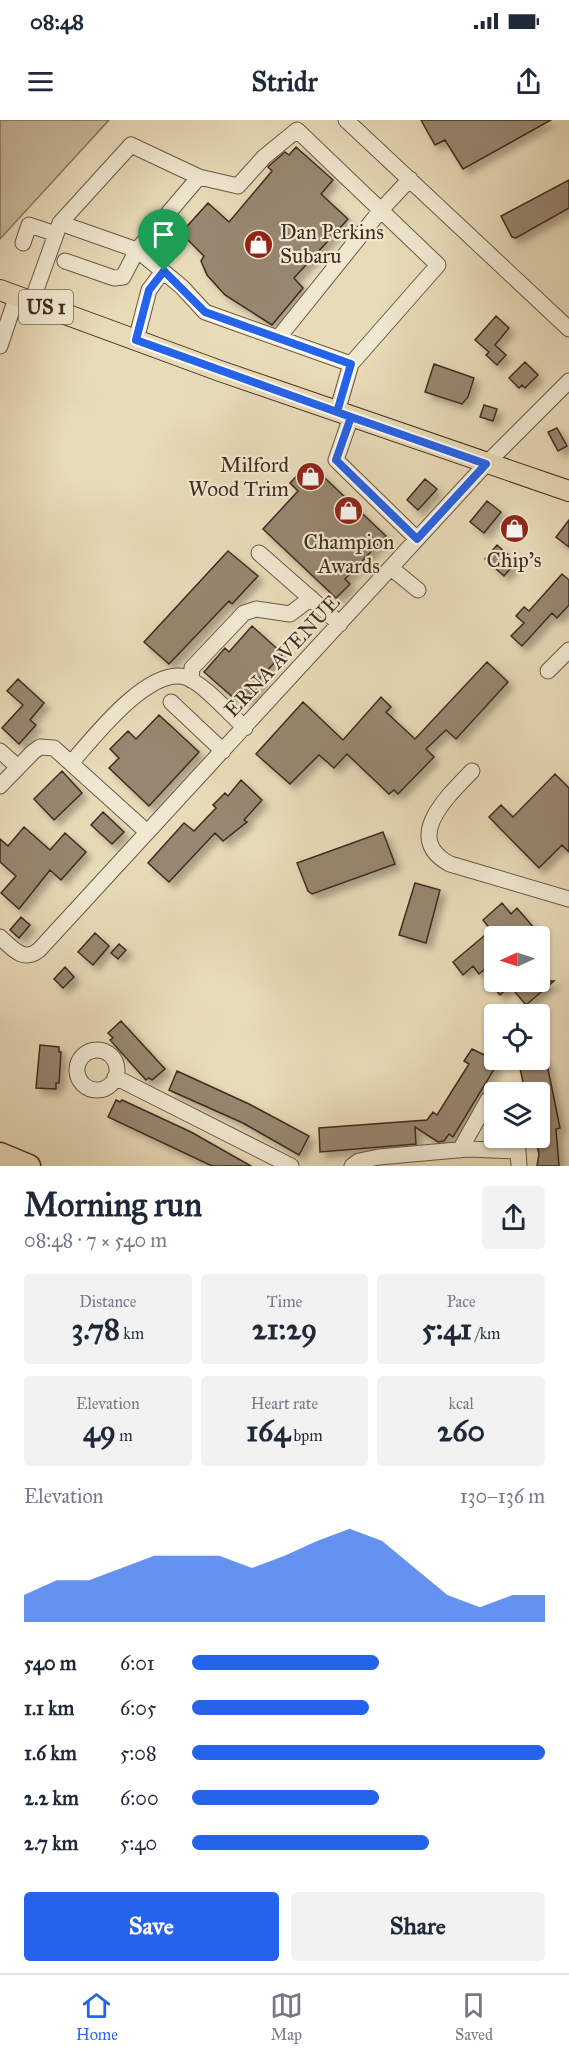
<!DOCTYPE html>
<html lang="en">
<head>
<meta charset="utf-8">
<style>
	:root { --surface:#fff; --page:#f2f2f3; --text:#1f2937; --muted:#747a83; --line:#e0e1e3; --accent:#2563eb }
	body { margin:0; font-family:"IM FELL Great Primer",serif; background:var(--page); color:var(--text); height:100vh; display:flex; flex-direction:column; font-size:22px; white-space:nowrap }
	* { box-sizing:border-box; margin:0 }
	p { font-size:20px; color:var(--muted) }
	.icon { flex:none; width:33px; height:33px; fill:none; stroke:currentColor; stroke-width:2; stroke-linecap:round; stroke-linejoin:round }
	.map { position:relative; height:1046px; overflow:hidden }
	.sheet { display:flex; flex-direction:column; background:var(--surface); flex:1 }
	.sheet>* { flex:none }
	.needle { width:39px; rotate:267deg }
	.tools { position:absolute; left:484px; top:806px; display:grid; gap:12px }
	.tools a { display:grid; place-items:center; width:66px; height:66px; border-radius:6px; background:var(--surface); box-shadow:0 2px 4px #0004; font-size:30px }
	.pin { position:absolute; display:grid; place-items:center; width:51px; height:51px; color:#fff; margin:-62px -26px; border-radius:50% 50% 50% 0; rotate:-45deg; box-shadow:0 0 6px #0007 }
	.pin .icon { rotate:45deg }
	.round { display:grid; place-items:center; flex:none; width:63px; height:63px; border-radius:6px; background:var(--page) }
	.summary { display:flex; align-items:center; justify-content:space-between; height:102px; padding:0 24px }
	h1 { font-size:33px; font-weight:700; line-height:45px }
	.stats { display:grid; grid-template-columns:repeat(3,1fr); gap:9px; height:102px; padding:6px 24px }
	.stats div { display:grid; align-content:center; border-radius:6px; background:var(--page); text-align:center }
	.stats b { font-size:30px; font-weight:700 }
	.stats small { font-size:16px; font-weight:400 }
	.stats p { font-size:16px }
	.chart { height:168px; padding:12px 24px }
	.chart p { display:flex; justify-content:space-between }
	.chart svg { width:100%; height:108px; margin-top:6px; fill:var(--accent); opacity:.7 }
	.action { display:flex; gap:12px; margin-top:auto; padding:12px 24px }
	.action a { flex:1; height:69px; border-radius:6px; background:var(--accent); color:#fff; font-size:24px; font-weight:700; line-height:69px; text-align:center }
	.action a+a { background:var(--page); color:var(--text) }
	ul { padding:0 24px; list-style:none; font-size:20px }
	li { display:grid; grid-template-columns:96px 72px 1fr; align-items:center; height:45px }
	li i { height:15px; border-radius:8px; background:var(--accent) }
	.status { display:flex; justify-content:space-between; align-items:center; height:42px; padding:0 30px; background:var(--surface); direction:ltr }
	.status svg { height:16px; fill:currentColor }
	header { display:flex; justify-content:space-between; align-items:center; height:78px; padding:0 24px; background:var(--surface); font-size:27px; font-weight:700 }
	.dock { display:flex; justify-content:space-around; align-items:center; height:84px; border-top:2px solid var(--line); background:var(--surface); font-size:16px; color:var(--muted) }
	.dock a { display:grid; justify-items:center; gap:3px }
	.dock .current { color:var(--accent) }
	.map>svg:first-child { display:block }
</style>
</head>
<body>
<div class="status"><b>08:48</b><svg viewBox="0 0 49 12"><path d="M0 12V9h3v3zM5 12V6h3v6zM10 12V3h3v9zM15 12V0h3v12zM26 1h20v11H26zM47 4h2v5h-2z"/></svg></div>
<header><svg class="icon" aria-label="menu" viewBox="0 0 24 24"><path d="M4 6h16M4 12h16M4 18h16"/></svg>Stridr<svg class="icon" aria-label="share" viewBox="0 0 24 24"><path d="M12 15V3M7 8l5-5 5 5M5 13v7h14v-7"/></svg></header>
<div class="map">
<svg width="569" height="1046" viewBox="0 0 569 1046">
	<defs>
		<filter id="shadow"><feDropShadow dx="5.5" dy="5.5" stdDeviation="3" flood-color="#0004"/></filter>
	</defs>
	<rect width="100%" height="100%" fill="#e8dbb8"/>
	<filter id="stains"><feTurbulence type="fractalNoise" baseFrequency=".00333" numOctaves="4"/><feColorMatrix values="0 0 0 0 .2 0 0 0 0 .09 0 0 0 0 .02 0 0 0 .5 -.17"/></filter>
	<radialGradient id="worn" r=".72"><stop offset=".6" stop-color="#630" stop-opacity="0"/><stop offset="1" stop-color="#630" stop-opacity=".3"/></radialGradient>
	<!-- green -->
	<path fill="#cbbd9e" stroke="#85745f" stroke-width="1.5" d="M 0,0 L 109,0 L 0,119 Z"/>
	<!-- building -->
	<path fill="#97876f" stroke="#3f2c20" stroke-width="1.5" filter="url(#shadow)" d="M 421,0 L 551,0 L 463,49 L 445,20 L 435,25 Z
		M 296,27 L 333,60 L 321,74 L 348,99 L 294,158 L 303,168 L 272,205 L 225,175 L 207,155 L 201,141 L 204,136 L 181,113 L 208,83 L 229,102 L 272,51 L 268,47 L 271,44 L 285,32 L 289,35 Z
		M 569,60 L 569,88 L 516,118 L 512,117 L 501,96 Z
		M 496,196 L 509,208 L 495,225 L 506,235 L 497,245 L 486,235 L 489,232 L 475,220 Z
		M 525,242 L 538,255 L 525,268 L 522,265 L 519,268 L 509,258 Z
		M 434,244 L 474,258 L 468,277 L 462,284 L 425,272 Z
		M 484,285 L 497,289 L 493,301 L 480,297 Z
		M 557,308 L 567,326 L 558,331 L 548,312 Z
		M 309,343 L 386,416 L 345,459 L 350,464 L 336,478 L 263,409 L 298,371 L 290,363 Z
		M 425,359 L 437,369 L 418,390 L 407,380 Z
		M 487,381 L 501,392 L 484,413 L 470,402 Z
		M 569,400 L 569,427 L 556,417 Z
		M 497,425 L 516,442 L 504,456 L 485,439 Z
		M 228,431 L 258,456 L 232,484 L 229,481 L 169,544 L 144,522 Z
		M 562,454 L 569,460 L 569,485 L 557,498 L 552,493 L 522,526 L 511,516 L 524,503 L 516,496 L 524,487 L 529,491 Z
		M 252,506 L 283,534 L 259,559 L 262,562 L 247,579 L 241,574 L 235,579 L 204,552 L 225,528 L 229,532 Z
		M 487,542 L 508,562 L 456,619 L 446,610 L 426,629 L 434,637 L 398,674 L 394,670 L 389,674 L 347,634 L 334,648 L 319,635 L 290,664 L 256,634 L 303,582 L 343,620 L 381,577 L 391,587 L 386,592 L 415,619 Z
		M 18,559 L 44,583 L 30,600 L 36,605 L 19,624 L 2,608 L 23,585 L 7,571 Z
		M 159,595 L 199,632 L 149,686 L 109,648 L 119,638 L 110,629 L 128,611 L 136,619 Z
		M 62,651 L 82,673 L 54,700 L 34,679 Z
		M 555,654 L 569,668 L 569,732 L 562,725 L 539,748 L 489,697 L 501,685 L 513,697 Z
		M 241,660 L 262,680 L 244,700 L 247,702 L 223,721 L 215,713 L 169,762 L 148,743 L 184,703 L 194,711 L 216,688 L 213,685 L 225,673 L 228,676 Z
		M 103,692 L 124,712 L 112,724 L 91,705 Z
		M 24,707 L 50,730 L 65,713 L 86,732 L 61,760 L 50,750 L 19,789 L 1,773 L 16,756 L 0,742 L 0,719 L 8,726 Z
		M 383,712 L 395,744 L 312,774 L 308,771 L 297,743 Z
		M 415,763 L 440,770 L 426,823 L 399,815 Z
		M 502,783 L 511,794 L 517,788 L 534,808 L 524,816 L 495,816 L 495,840 L 479,854 L 473,846 L 463,855 L 453,842 L 491,810 L 483,800 Z
		M 21,797 L 30,805 L 19,818 L 10,810 Z
		M 95,813 L 109,826 L 93,845 L 78,832 Z
		M 119,824 L 126,830 L 118,839 L 111,833 Z
		M 65,847 L 74,857 L 63,868 L 54,859 Z
		M 488,861 L 554,861 L 526,885 L 510,866 L 500,875 Z
		M 121,901 L 165,949 L 152,960 L 149,958 L 146,960 L 110,920 L 113,918 L 108,913 Z
		M 40,925 L 59,927 L 59,932 L 61,932 L 59,963 L 56,963 L 56,969 L 36,968 Z
		M 472,929 L 495,940 L 493,944 L 496,946 L 453,1017 L 449,1014 L 444,1021 L 438,1022 L 415,1007 L 416,1024 L 320,1032 L 319,1008 L 427,1000 L 433,992 L 437,995 L 469,944 L 464,941 Z
		M 518,939 L 546,939 L 560,1008 L 556,1009 L 559,1046 L 537,1046 L 539,1034 L 535,1017 L 540,1017 L 540,972 L 530,972 L 529,966 L 524,967 Z
		M 177,951 L 249,984 L 309,1016 L 299,1035 L 243,1003 L 169,970 Z
		M 116,980 L 120,982 L 122,980 L 191,1012 L 251,1046 L 212,1046 L 108,997 Z"/>
	<g fill="none" stroke-linecap="round" stroke-linejoin="round">
		<defs>
			<path id="minor" d="M 346,0 L 569,209
				M 23,123 L 29,105 L 56,114
				M 65,141 L 114,158 L 123,157 L 137,130 L 199,57
				M 32,181 L 60,103
				M 279,217 L 381,90 L 410,59
				M 136,220 L 149,170 L 163,151
				M 0,226 L 17,175
				M 337,292 L 351,244 L 438,145 L 297,10 L 264,37 L 238,66 L 199,57 L 131,25 L 60,103 L 137,130 L 182,167 L 205,192 L 351,244
				M 351,297 L 336,340 L 417,419
				M 259,433 L 340,504
				M 391,448 L 418,470
				M 548,551 L 569,530
				M 191,560 L 192,548 L 244,493 L 256,489 L 290,494 L 311,478
				M 171,582 L 223,631
				M 0,631 L 18,647
				M 72,642 C 93,618 148,547 185,557 C 203,563 230,594 245,608
				M 472,651 C 450,674 401,718 450,744 L 569,779
				M 0,666 L 33,632 L 40,627 L 54,628 L 147,712
				M 0,817 C 12,828 23,843 39,830 L 486,344 L 569,261
				M77 950a20 20 0 1 1 40 0a20 20 0 1 1-40 0Z
				M 115,957 L 291,1046
				M 460,1030 L 488,980 L 495,973
				M 352,1046 L 359,1041 L 379,1037 L 468,1029 L 518,1031 L 519,1046"/>
			<path id="major" d="M 0,170 L 220,251 L 569,371"/>
			<path id="highway" d="M 0,1034 L 29,1046"/>
		</defs>
		<!-- minor casing -->
		<use href="#minor" stroke="#695846" stroke-width="17"/>
		<!-- major casing -->
		<use href="#major" stroke="#3f2c20" stroke-width="22"/>
		<!-- highway casing -->
		<use href="#highway" stroke="#3f2c20" stroke-width="25"/>
		<!-- minor -->
		<use href="#minor" stroke="#f0e8d1" stroke-width="15"/>
		<!-- major -->
		<use href="#major" stroke="#e8dbb8" stroke-width="20"/>
		<!-- highway -->
		<use href="#highway" stroke="#e8dbb8" stroke-width="22"/>
	</g>
	<g fill="none" stroke-linecap="round" stroke-linejoin="round">
		<defs>
			<path id="route" d="M 164,151 L 149,170 L 136,220 L 337,292 L 351,297 L 336,340 L 417,419 L 486,344 L 351,297 L 337,292 L 351,244 L 205,192 L 164,151"/>
		</defs>
		<!-- route casing -->
		<use href="#route" stroke="#fff" stroke-width="12"/>
		<!-- route -->
		<use href="#route" stroke="#2563eb" stroke-width="8"/>
	</g>
	<!-- icons -->
	<defs>
		<symbol id="shop-disc" viewBox="-11 -11 22 22"><circle r="9.5" fill="#8f2418" stroke="#f0e8d1"/><path d="M-5-2.5h2.3a2.7 3.5 0 0 1 5.4 0H5L5.5 6h-11ZM-1.5-2.5h3a1.5 2.3 0 0 0-3 0Z" fill="#fff"/></symbol>
	</defs>
	<g fill-rule="evenodd">
		<use href="#shop-disc" x="242" y="108" width="33" height="33"/>
		<use href="#shop-disc" x="294" y="340" width="33" height="33"/>
		<use href="#shop-disc" x="332" y="374" width="33" height="33"/>
		<use href="#shop-disc" x="498" y="392" width="33" height="33"/>
	</g>
	<g text-anchor="middle" dominant-baseline="central" stroke-width="4.5" stroke-linejoin="round" paint-order="stroke">
		<!-- shield labels -->
		<rect fill="#f0e8d1" stroke="#746455" stroke-width="1.5" x="19" y="170" width="54" height="34" rx="4.5"/>
		<g font-size="20" font-weight="bold" fill="#3f2c20">
			<text x="46" y="187">US 1</text>
		</g>
		<!-- poi labels -->
		<g font-size="21" fill="#3f2c20" stroke="#f0e8d1">
			<text x="280" y="112" text-anchor="start">Dan Perkins<tspan x="280" dy="24">Subaru</tspan></text>
			<text x="289" y="345" text-anchor="end">Milford<tspan x="289" dy="24">Wood Trim</tspan></text>
			<text x="349" y="422">Champion<tspan x="349" dy="24">Awards</tspan></text>
			<text x="514" y="440">Chip's</text>
		</g>
		<!-- street labels -->
		<g font-size="21" fill="#3f2c20" stroke="#f0e8d1">
			<text transform="translate(282 536) rotate(-47)">ERNA AVENUE</text>
		</g>
	</g>
	<rect width="100%" height="100%" filter="url(#stains)"/>
	<rect width="100%" height="100%" fill="url(#worn)"/>
</svg>
<div class="tools">
<a><svg class="needle" viewBox="-14 -14 28 28"><path d="M0-13l5 13h-10z" fill="#e53935"/><path d="M0 13l5-13h-10z" fill="#747a83"/></svg></a>
<a><svg class="icon" aria-label="locate" viewBox="0 0 24 24"><circle cx="12" cy="12" r="6"/><path d="M12 2v4M12 18v4M2 12h4M18 12h4"/></svg></a>
<a><svg class="icon" aria-label="layers" viewBox="0 0 24 24"><path d="M12 4l9 5-9 5-9-5zM3 14l9 5 9-5"/></svg></a>
</div>
<div class="pin" style="left:164px;top:151px;background:#1e9e55"><svg class="icon" aria-label="arrive" viewBox="0 0 24 24"><path d="M6 21V4h12l-3 4 3 4H6"/></svg></div>
</div>
<section class="sheet">
<div class="summary"><div><h1>Morning run</h1><p>08:48 · 7 × 540 m</p></div><a class="round"><svg class="icon" aria-label="share" viewBox="0 0 24 24"><path d="M12 15V3M7 8l5-5 5 5M5 13v7h14v-7"/></svg></a></div>
<div class="stats">
<div><p>Distance</p><b>3.78<small> km</small></b></div>
<div><p>Time</p><b>21:29</b></div>
<div><p>Pace</p><b>5:41<small> /km</small></b></div>
</div>
<div class="stats">
<div><p>Elevation</p><b>49<small> m</small></b></div>
<div><p>Heart rate</p><b>164<small> bpm</small></b></div>
<div><p>kcal</p><b>260</b></div>
</div>
<div class="chart"><p><span>Elevation</span>130–136 m</p>
<svg viewBox="0 0 160 44" preserveAspectRatio="none"><path d="M0 44V33L10 27L20 27L30 22L40 17L50 17L60 17L70 22L80 17L90 11L100 6L110 11L120 22L130 33L140 38L150 33L160 33V44z"/></svg>
</div>
<ul>
<li><b>540 m</b>6:01<i style="width:53%"></i></li>
<li><b>1.1 km</b>6:05<i style="width:50%"></i></li>
<li><b>1.6 km</b>5:08<i style="width:100%"></i></li>
<li><b>2.2 km</b>6:00<i style="width:53%"></i></li>
<li><b>2.7 km</b>5:40<i style="width:67%"></i></li>
</ul>
<div class="action"><a>Save</a><a>Share</a></div>
</section>
<nav class="dock">
<a class="current"><svg class="icon" aria-label="home" viewBox="0 0 24 24"><path d="M3 11l9-7 9 7M6 9v11h12V9"/></svg>Home</a>
<a><svg class="icon" aria-label="map" viewBox="0 0 24 24"><path d="M3 6l6-2 6 2 6-2v14l-6 2-6-2-6 2zM9 4v14M15 6v14"/></svg>Map</a>
<a><svg class="icon" aria-label="saved" viewBox="0 0 24 24"><path d="M7 4h10v16l-5-4-5 4z"/></svg>Saved</a>
</nav>
</body>
</html>
